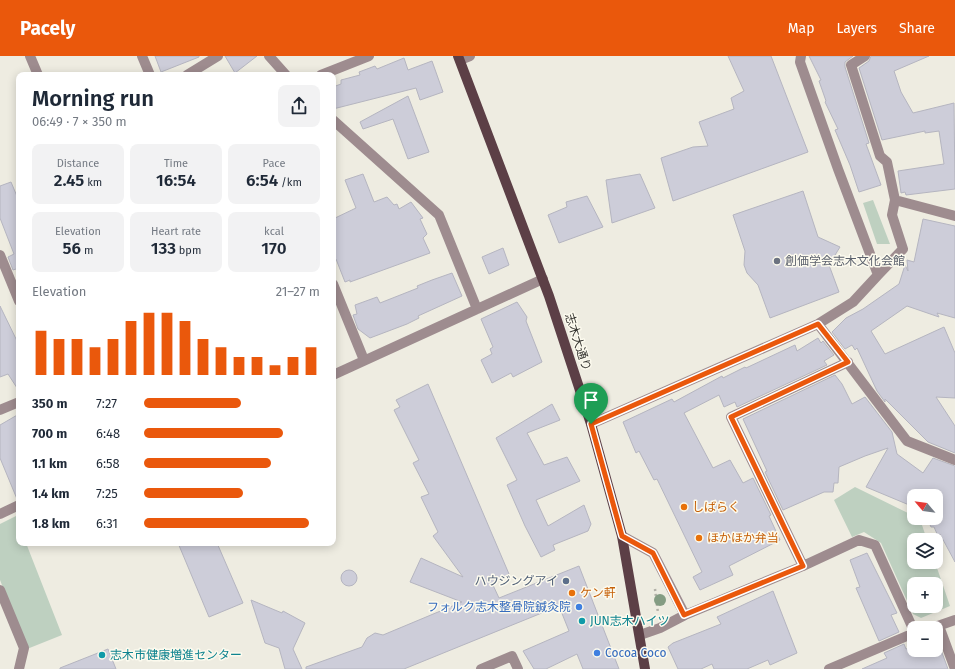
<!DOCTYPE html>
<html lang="en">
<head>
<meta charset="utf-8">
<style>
	:root { --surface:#fff; --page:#f2f2f3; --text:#1f2937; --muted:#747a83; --accent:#ea580c }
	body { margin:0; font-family:"Fira Sans","Noto Sans JP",sans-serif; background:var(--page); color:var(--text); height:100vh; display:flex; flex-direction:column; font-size:15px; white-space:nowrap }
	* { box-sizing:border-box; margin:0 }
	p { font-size:13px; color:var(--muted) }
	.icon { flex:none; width:22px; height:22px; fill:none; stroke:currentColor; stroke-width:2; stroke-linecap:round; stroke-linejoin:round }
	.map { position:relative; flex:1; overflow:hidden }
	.panel { position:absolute; left:16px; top:16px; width:320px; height:474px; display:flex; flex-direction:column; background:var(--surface); border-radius:8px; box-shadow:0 2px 10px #0003 }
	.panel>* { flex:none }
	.needle { width:26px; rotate:299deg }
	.tools { position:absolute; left:907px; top:433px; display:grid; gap:8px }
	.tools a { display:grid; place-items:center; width:36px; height:36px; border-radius:8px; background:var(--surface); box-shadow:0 2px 10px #0003; font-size:20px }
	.pin { position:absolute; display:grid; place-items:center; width:34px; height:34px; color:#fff; margin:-41px -17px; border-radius:50% 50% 50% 0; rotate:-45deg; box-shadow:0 0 4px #0007 }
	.pin .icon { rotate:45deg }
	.round { display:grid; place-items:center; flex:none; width:42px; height:42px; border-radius:8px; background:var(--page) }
	.head { display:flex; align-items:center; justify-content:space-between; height:68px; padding:0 16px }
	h1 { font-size:22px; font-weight:600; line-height:30px }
	.metrics { display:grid; grid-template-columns:repeat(3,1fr); gap:6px; height:68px; padding:4px 16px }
	.metrics div { display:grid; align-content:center; border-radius:8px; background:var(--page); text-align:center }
	.metrics b { font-size:17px; font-weight:600 }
	.metrics small { font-size:11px; font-weight:400 }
	.metrics p { font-size:11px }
	.chart { height:112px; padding:8px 16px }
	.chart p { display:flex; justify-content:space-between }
	.chart svg { width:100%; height:72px; margin-top:4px; stroke:var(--accent); stroke-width:6 }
	ul { padding:0 16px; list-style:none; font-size:13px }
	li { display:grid; grid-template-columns:64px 48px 1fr; align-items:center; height:30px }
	li i { height:10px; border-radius:5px; background:var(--accent) }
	header { display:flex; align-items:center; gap:24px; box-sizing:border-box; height:56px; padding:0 20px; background:var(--accent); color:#fff }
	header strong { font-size:19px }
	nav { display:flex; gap:22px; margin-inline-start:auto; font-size:14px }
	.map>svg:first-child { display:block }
</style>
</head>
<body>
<header>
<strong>Pacely</strong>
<nav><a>Map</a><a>Layers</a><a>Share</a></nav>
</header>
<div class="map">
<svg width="955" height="613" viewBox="0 0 955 613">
	<rect width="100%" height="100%" fill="#eeece1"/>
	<!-- green -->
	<path fill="#bed0c0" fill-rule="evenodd" d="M 873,144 L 890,188 L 877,188 L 863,147 Z
		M 855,431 L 914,460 L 914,462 L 920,463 L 927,484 L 914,484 L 914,506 L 935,506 L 950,550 L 921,562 L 913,558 L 881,487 L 864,476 L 852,481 L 834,444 ZM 914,528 L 936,528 L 936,550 L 914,550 Z
		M 16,460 L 19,468 L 19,487 L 26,487 L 62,579 L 27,593 L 0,524 L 0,468 Z"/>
	<!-- building -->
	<path fill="#cdcdd9" stroke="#b5b5c0" d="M 155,0 L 199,0 L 199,1 L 161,16 Z
		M 225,0 L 257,0 L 235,17 Z
		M 728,0 L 771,0 L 808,96 L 673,145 L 661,102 L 693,91 L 708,90 L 699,66 L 734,53 L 731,42 L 744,35 Z
		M 809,0 L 853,0 L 845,6 L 845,11 L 869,87 L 866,88 L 881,129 L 859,136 L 850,109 L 835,74 L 838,73 L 825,46 L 826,45 L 819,25 L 821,24 Z
		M 871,0 L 929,0 L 894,15 L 901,36 L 913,57 L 954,47 L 955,133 L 906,139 L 905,136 L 901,137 L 898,115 L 944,108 L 939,75 L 925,77 L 925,75 L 882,84 L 859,12 L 869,5 Z
		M 404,2 L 408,14 L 432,5 L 443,36 L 420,44 L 416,32 L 333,53 L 333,31 L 341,28 L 341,24 L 360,19 L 359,16 L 375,10 L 377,13 Z
		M 408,40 L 429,96 L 408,103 L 393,63 L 363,73 L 360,66 Z
		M 363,118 L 374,146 L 387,141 L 394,149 L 397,148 L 399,153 L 411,146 L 423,162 L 420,163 L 427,178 L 423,182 L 430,197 L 350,226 L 350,224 L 345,226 L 336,203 L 333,204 L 333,163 L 356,152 L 345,124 Z
		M 640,118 L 655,152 L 612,167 L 606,124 Z
		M 11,126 L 19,145 L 19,212 L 13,214 L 8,201 L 14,198 L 0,162 L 0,130 Z
		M 803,135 L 818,181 L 840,191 L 829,209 L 839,236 L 770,262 L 758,229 L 747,217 L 744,209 L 745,195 L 733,159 Z
		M 587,140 L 603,171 L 559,187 L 548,159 L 567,151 L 566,146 Z
		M 923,163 L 955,170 L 955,262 L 937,257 L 939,261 L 907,250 L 871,275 L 885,298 L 944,271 L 955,297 L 955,342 L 936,341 L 955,370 L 955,397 L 928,386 L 885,343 L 885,346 L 877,335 L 857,292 L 855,294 L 852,289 L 845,293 L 832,276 L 846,262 L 863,253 L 899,228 L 905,209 L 908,215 L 907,204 L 914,206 Z
		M 503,192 L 509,209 L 489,218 L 482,201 Z
		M 452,217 L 462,240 L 418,260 L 419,262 L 407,268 L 370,282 L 358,273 L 353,259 L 357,258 L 355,249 L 377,241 L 380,247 L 418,232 L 417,230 L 432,224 Z
		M 517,246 L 527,261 L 526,265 L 542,306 L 513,321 L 511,317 L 492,327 L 481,304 L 492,298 L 490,293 L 493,291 L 481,263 Z
		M 0,250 L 19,289 L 19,335 L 8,318 L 0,321 Z
		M 818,282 L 821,287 L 823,285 L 834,299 L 824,305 L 827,309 L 737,351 L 735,346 L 724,351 L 719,339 L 684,357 L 713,412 L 730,404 L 743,427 L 753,422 L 771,459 L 769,460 L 780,484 L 729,510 L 733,519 L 700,534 L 693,521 L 702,516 L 657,423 L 654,424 L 639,395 L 636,397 L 623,366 L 672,343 L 674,346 L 722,320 L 723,322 L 745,311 L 746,312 L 795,289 L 797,295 Z
		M 835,319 L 842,328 L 852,348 L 865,341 L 892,376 L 897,398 L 923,417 L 933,402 L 955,410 L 955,506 L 940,478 L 938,480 L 934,471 L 931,471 L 927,462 L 936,462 L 936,440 L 914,440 L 914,451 L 866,431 L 888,392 L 865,400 L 839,411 L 838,427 L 834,427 L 833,436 L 824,436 L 783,454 L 765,416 L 767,415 L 743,363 Z
		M 428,328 L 509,518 L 492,527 L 499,542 L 579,510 L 619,613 L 583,613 L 577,598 L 546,613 L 534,613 L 523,595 L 569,575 L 559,550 L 404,613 L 306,613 L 306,611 L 362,591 L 367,582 L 375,577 L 383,579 L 462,546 L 410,526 L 421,502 L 463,521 L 433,480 L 438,476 L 421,441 L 429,438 L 413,407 L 419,404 L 394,354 L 400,351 L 396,344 Z
		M 552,348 L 560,364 L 527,377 L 544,409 L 567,401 L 580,425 L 536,444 L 548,470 L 584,449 L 591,468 L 588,475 L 553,489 L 555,494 L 541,501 L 525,470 L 507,429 L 517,424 L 496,382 Z
		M 19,358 L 19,443 L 17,443 L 0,402 L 0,369 Z
		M 178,487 L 217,487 L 243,547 L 209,561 Z
		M 867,497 L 897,557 L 891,559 L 899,576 L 879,585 L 856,532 L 860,531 L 850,504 Z
		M341 522a8 8 0 1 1 16 0a8 8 0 1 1-16 0Z
		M 773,535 L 797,597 L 770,609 L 768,604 L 747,613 L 714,613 L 712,608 L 701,613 L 678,613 L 668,591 L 673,587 L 721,568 L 717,561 Z
		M 251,544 L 282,557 L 283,555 L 305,567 L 293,593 L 302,613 L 285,613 L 279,592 L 265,587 Z
		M 904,588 L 906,593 L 910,592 L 911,594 L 941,594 L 948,613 L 862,613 L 887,602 L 884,597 Z
		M 108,593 L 116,613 L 60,613 L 60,612 Z"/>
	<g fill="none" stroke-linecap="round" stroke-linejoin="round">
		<!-- path -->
		<path stroke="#b1b0a7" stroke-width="2.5" stroke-dasharray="2 3" stroke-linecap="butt" d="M 655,533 L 658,557"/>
		<!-- minor -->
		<path stroke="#9e8c8f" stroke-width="10" d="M 30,0 L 38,19
			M 142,0 L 150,19
			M 269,0 L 286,19
			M 865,0 L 851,9 L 880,100 L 887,106 L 895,144
			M 460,4 L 470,0
			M 187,19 L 218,0
			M 321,19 L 369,0
			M 333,64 L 439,159 L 477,253
			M 0,199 L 19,245
			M 878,219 L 903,193 L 892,159 L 895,144 L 955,160
			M 333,228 L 364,304
			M 818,268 L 907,385 L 955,404
			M 333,319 L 543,223
			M 0,354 L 19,346
			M 591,368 L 818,268 L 853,246 L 878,219 L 838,113 L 800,6 L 801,0
			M 0,458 L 19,449
			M 622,480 L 653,497 L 685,559 L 803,510 L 859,484 L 875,489 L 914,575
			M 803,510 L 731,361 L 848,306
			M 0,534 L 24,592 L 19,613
			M 939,570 L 955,613
			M 932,572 L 955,564
			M 640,579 L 660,572 L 685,559
			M 481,613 L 512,600 L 518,613
			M 829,613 L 914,577"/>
		<!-- major -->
		<path stroke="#5c3f46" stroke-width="10" d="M 458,0 L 549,240 L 591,368 L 622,480 L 645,613"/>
	</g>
	<!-- trees -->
	<circle fill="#849c83" cx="660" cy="544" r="6"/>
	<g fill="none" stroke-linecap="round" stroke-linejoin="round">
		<defs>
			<path id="route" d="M 818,268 L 848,306 L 731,361 L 803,510 L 684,559 L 653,497 L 622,480 L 591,368 Z"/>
		</defs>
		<!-- route casing -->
		<use href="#route" stroke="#fff" stroke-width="8"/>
		<!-- route -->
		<use href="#route" stroke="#ea580c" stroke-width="5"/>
	</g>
	<!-- markers -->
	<circle fill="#6b7280" stroke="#fcfaee" stroke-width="1.5" cx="777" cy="205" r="4"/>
	<g fill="#e8710a" stroke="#fcfaee" stroke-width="1.5">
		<circle cx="684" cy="451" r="4"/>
		<circle cx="699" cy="482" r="4"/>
		<circle cx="572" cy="537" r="4"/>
	</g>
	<circle fill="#5c6f8a" stroke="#fcfaee" stroke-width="1.5" cx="566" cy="525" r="4"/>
	<g fill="#3f7fe0" stroke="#fcfaee" stroke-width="1.5">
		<circle cx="579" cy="551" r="4"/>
		<circle cx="597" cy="597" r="4"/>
	</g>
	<g fill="#0f9aa8" stroke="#fcfaee" stroke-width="1.5">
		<circle cx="582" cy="565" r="4"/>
		<circle cx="102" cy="599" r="4"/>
	</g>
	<g text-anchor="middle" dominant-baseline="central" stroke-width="3" stroke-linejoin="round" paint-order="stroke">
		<!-- worship labels -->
		<g font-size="12" fill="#5b616d" stroke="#fcfaee" text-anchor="start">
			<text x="785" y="205">創価学会志木文化会館</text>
		</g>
		<!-- street labels -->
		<g font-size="12" fill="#373632" stroke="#fcfaee">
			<text transform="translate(578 286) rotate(72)">志木大通り</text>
		</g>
		<!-- food labels -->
		<g font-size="12" fill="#c56008" stroke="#fcfaee" text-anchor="start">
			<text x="692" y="451">しばらく</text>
			<text x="707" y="482">ほかほか弁当</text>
			<text x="580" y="537">ケン軒</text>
		</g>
		<!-- service labels -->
		<g font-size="12" fill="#4e5e75" stroke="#fcfaee" text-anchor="end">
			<text x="558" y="525">ハウジングアイ</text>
		</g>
		<!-- shop labels -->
		<g font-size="12" fill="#366cbe" stroke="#fcfaee" text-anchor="end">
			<text x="571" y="551">フォルク志木整骨院鍼灸院</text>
			<text x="605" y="597" text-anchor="start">Cocoa Coco</text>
		</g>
		<!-- culture labels -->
		<g font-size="12" fill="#0d838f" stroke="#fcfaee" text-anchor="start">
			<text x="590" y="565">JUN志木ハイツ</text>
			<text x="110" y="599">志木市健康増進センター</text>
		</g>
	</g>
</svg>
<div class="tools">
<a><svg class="needle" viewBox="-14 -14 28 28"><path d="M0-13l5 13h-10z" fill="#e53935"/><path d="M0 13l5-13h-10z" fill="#747a83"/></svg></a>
<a><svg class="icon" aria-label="layers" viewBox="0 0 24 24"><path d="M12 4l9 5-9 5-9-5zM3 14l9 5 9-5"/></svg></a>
<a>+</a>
<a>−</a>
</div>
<div class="pin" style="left:591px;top:368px;background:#1e9e55"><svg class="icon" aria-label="arrive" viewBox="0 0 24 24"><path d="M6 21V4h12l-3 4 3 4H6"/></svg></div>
<section class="panel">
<div class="head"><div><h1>Morning run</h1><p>06:49 · 7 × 350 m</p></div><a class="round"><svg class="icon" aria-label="share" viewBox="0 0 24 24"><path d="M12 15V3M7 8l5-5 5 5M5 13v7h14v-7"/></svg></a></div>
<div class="metrics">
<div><p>Distance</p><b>2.45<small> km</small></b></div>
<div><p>Time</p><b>16:54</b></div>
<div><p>Pace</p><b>6:54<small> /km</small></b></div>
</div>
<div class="metrics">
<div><p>Elevation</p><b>56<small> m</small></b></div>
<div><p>Heart rate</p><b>133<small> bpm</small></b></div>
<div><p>kcal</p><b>170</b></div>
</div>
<div class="chart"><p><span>Elevation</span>21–27 m</p>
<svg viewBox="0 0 160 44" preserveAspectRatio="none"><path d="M5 44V17M15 44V22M25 44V22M35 44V27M45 44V22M55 44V11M65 44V6M75 44V6M85 44V11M95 44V22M105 44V27M115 44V33M125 44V33M135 44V38M145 44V33M155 44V27"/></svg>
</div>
<ul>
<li><b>350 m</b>7:27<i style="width:55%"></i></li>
<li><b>700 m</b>6:48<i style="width:79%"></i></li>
<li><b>1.1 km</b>6:58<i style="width:72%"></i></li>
<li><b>1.4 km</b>7:25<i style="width:56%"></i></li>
<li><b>1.8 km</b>6:31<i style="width:94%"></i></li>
</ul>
</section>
</div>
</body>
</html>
